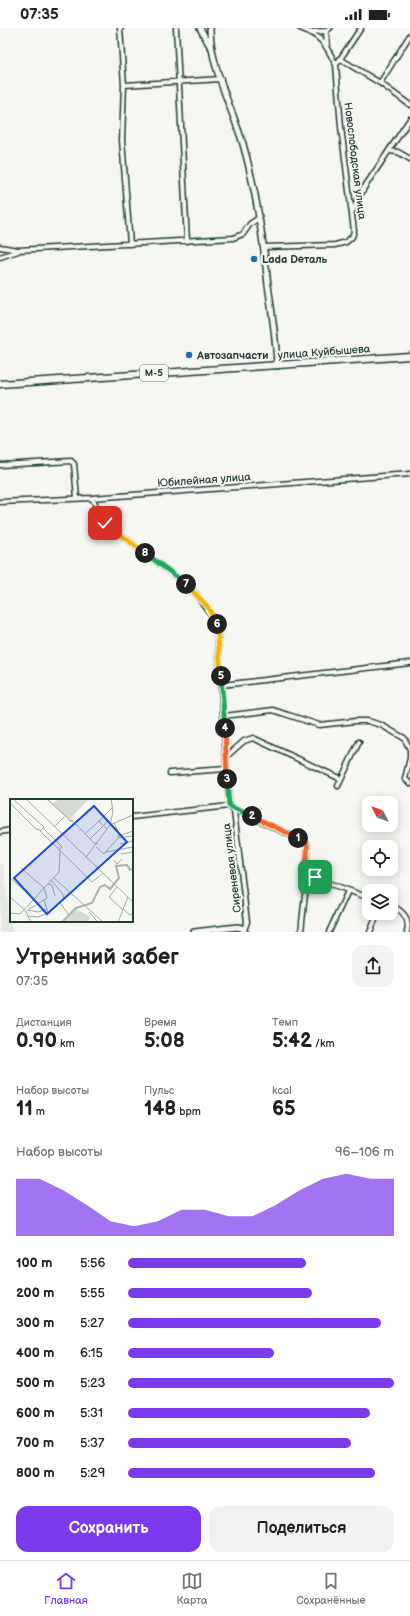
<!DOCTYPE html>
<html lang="ru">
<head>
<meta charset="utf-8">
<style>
	:root { --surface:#fff; --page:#f2f2f2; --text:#202124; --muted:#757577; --line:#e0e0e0; --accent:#7c3aed }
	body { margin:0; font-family:"Balsamiq Sans",sans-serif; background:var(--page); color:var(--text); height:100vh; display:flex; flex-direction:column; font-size:15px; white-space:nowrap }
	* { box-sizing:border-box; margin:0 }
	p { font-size:13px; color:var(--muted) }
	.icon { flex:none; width:22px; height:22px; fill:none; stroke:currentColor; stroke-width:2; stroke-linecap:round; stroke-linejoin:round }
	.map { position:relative; height:904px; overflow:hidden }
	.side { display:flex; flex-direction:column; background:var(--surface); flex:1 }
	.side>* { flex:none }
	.needle { width:26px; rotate:312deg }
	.tools { position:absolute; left:362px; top:768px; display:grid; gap:8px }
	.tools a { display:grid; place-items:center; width:36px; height:36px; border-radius:8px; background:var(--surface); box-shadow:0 2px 10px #0003; font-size:20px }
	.pin { position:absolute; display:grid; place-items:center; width:34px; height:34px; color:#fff; margin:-17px; border-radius:8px; box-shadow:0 2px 6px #0006 }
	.km { position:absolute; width:20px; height:20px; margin:-10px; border-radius:50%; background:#222; color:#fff; font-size:11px; line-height:20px; text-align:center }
	.round { display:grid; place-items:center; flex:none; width:42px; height:42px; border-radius:12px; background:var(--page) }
	.headline { display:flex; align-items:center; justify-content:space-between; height:68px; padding:0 16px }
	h1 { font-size:22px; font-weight:600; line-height:30px }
	.stats { display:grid; grid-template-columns:repeat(3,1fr); gap:6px; height:68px; padding:4px 16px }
	.stats div { display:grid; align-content:center }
	.stats b { font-size:20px; font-weight:600 }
	.stats small { font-size:11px; font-weight:400 }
	.stats p { font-size:11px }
	.chart { height:112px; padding:8px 16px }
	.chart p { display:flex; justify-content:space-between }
	.chart svg { width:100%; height:72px; margin-top:4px; fill:var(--accent); opacity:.7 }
	.button { display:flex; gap:8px; margin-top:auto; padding:8px 16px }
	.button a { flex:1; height:46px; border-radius:12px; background:var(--accent); color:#fff; font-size:16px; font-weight:600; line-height:46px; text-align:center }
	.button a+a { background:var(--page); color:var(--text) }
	ul { padding:0 16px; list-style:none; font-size:13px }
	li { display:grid; grid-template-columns:64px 48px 1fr; align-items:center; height:30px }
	li i { height:10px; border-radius:5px; background:var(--accent) }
	.status { display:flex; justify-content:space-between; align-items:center; height:28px; padding:0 20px; background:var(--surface); direction:ltr }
	.status svg { height:11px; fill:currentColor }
	.tabs { display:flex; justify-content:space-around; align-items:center; height:56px; border-top:1px solid var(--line); background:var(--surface); font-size:11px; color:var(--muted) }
	.tabs a { display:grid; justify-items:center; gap:2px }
	.tabs .current { color:var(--accent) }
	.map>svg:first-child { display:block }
</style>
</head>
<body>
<div class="status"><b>07:35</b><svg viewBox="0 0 49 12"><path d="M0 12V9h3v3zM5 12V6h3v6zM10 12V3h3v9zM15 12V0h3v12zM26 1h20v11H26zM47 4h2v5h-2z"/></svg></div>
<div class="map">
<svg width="410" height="904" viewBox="0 0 410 904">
	<rect width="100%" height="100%" fill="#f6f6f2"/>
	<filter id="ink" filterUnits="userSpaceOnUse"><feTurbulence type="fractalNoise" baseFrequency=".025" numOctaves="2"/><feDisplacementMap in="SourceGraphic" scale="8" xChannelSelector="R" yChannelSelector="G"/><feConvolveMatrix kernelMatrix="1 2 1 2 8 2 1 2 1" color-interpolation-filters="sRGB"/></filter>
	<g filter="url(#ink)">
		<!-- built -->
		<path fill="#e6e8e4" d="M 0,836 L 3,836 L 12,904 L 0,904 Z"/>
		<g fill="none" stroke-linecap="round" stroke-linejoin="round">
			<defs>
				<path id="minor" d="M 120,0 L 124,57
					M 176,0 L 187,213
					M 300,0 C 323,9 326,17 336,37
					M 311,4 L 326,3
					M 327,17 L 326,3 L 330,0
					M 340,31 L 380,55 L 410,77
					M 380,55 L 410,7
					M 389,123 L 398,124 L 410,131
					M 353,182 L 364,160 L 410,91
					M 130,216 L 122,112 L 124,57 L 221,51
					M 0,219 L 18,222 L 233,210 L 243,206 L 250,196 L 259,190
					M 264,219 L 335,217 L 346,214 L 352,209 L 354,203 L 341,99 L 336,37 L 361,0
					M 0,229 L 18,223
					M 0,437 L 71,433 L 74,436 L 77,470
					M 92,470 L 105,495 L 178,550 L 196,566 L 217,595 L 229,778 L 307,815 C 309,826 304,836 307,847 L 301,904
					M 0,474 L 92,470 L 410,446
					M 222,657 L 410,635
					M 224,688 L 273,682 L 319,697 L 356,693 L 368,693 L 381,697 L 404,710 L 410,721 L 410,730 L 405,751 L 410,755
					M 227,728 L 244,713 L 253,710 L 341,751
					M 170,745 L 226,741
					M 338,758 L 359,714
					M 132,789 L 229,778 L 234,783 L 247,894 L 244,902
					M 0,804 L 11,802
					M 307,847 L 369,870
					M 391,878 C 403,882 410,891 407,904
					M 329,904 L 348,863
					M 370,904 L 378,885"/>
				<path id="tertiary" d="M 200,0 L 210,18
					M 210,0 C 210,38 232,80 243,116 C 256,162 263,209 268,257 C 272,284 276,311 277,338
					M 194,904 L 237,899 L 242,900 L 245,904"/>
				<path id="trunk" d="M 0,356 L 410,328"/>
			</defs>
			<!-- minor casing -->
			<use href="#minor" stroke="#1f3d34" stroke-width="7"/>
			<!-- tertiary casing -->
			<use href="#tertiary" stroke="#1f3d34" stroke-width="8"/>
			<!-- trunk casing -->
			<use href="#trunk" stroke="#1f3d34" stroke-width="9"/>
			<!-- minor -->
			<use href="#minor" stroke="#f6f6f2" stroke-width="4"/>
			<!-- tertiary -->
			<use href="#tertiary" stroke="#f6f6f2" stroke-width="5"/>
			<!-- trunk -->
			<use href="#trunk" stroke="#f6f6f2" stroke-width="6"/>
		</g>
	</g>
	<g fill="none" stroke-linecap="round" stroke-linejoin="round" filter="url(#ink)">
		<defs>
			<path id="split-1" d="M 298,810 L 307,815 C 309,826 304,836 306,847 L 315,849"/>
			<path id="split-2" d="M 252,788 L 298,810"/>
			<path id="split-3" d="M 227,751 L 229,778 L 252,788"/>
			<path id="split-4" d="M 225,700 L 227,751"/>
			<path id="split-5" d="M 221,648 L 225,700"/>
			<path id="split-6" d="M 217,596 L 221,648"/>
			<path id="split-7" d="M 186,556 L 207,578 L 217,596"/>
			<path id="split-8" d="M 145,525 L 186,556"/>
			<path id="split-9" d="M 105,495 L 145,525"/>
		</defs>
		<!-- split-1 casing -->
		<use href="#split-1" stroke="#fff" stroke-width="8"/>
		<!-- split-2 casing -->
		<use href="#split-2" stroke="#fff" stroke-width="8"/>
		<!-- split-3 casing -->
		<use href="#split-3" stroke="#fff" stroke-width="8"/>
		<!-- split-4 casing -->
		<use href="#split-4" stroke="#fff" stroke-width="8"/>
		<!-- split-5 casing -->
		<use href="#split-5" stroke="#fff" stroke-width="8"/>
		<!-- split-6 casing -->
		<use href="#split-6" stroke="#fff" stroke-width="8"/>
		<!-- split-7 casing -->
		<use href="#split-7" stroke="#fff" stroke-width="8"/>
		<!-- split-8 casing -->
		<use href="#split-8" stroke="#fff" stroke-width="8"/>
		<!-- split-9 casing -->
		<use href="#split-9" stroke="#fff" stroke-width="8"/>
		<!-- split-1 -->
		<use href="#split-1" stroke="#f0652b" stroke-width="5"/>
		<!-- split-2 -->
		<use href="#split-2" stroke="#f0652b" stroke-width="5"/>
		<!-- split-3 -->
		<use href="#split-3" stroke="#22a559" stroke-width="5"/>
		<!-- split-4 -->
		<use href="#split-4" stroke="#f0652b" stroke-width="5"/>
		<!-- split-5 -->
		<use href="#split-5" stroke="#22a559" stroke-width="5"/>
		<!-- split-6 -->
		<use href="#split-6" stroke="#f5b400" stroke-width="5"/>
		<!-- split-7 -->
		<use href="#split-7" stroke="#f5b400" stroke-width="5"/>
		<!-- split-8 -->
		<use href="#split-8" stroke="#22a559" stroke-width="5"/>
		<!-- split-9 -->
		<use href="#split-9" stroke="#f5b400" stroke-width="5"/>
	</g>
	<!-- markers -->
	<g fill="#1f6fb2" stroke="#f6f6f2" stroke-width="1.5">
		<circle cx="254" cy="231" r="4"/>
		<circle cx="189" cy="327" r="4"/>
	</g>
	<g text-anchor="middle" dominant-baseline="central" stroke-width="4" stroke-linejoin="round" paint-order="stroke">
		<!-- shield labels -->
		<rect fill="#f6f6f2" stroke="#60746d" stroke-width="1" x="140" y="337" width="28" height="16" rx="3"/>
		<g font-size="10" font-weight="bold" fill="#1f3d34">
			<text x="154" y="345">М-5</text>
		</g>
		<!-- street labels -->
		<g font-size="11" fill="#1f3d34" stroke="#f6f6f2">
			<text transform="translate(355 133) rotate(83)">Новослободская улица</text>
			<text transform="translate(324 324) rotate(-4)">улица Куйбышева</text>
			<text transform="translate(204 452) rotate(-4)">Юбилейная улица</text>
			<text transform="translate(232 840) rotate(-97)">Сиреневая улица</text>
		</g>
		<!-- poi labels -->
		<g font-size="11" font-weight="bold" fill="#1f3d34" stroke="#f6f6f2" text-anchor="start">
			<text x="262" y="231">Lada Dеталь</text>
			<text x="197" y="327">Автозапчасти</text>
		</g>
	</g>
	<!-- overview -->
	<g transform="translate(10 771)">
		<rect width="123" height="123" fill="#f6f6f2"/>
		<path d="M 48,0 L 79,0 L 59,21 L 42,5 Z" fill="#d6dbd6"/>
		<path d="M 66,110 L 81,118 L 78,123 L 53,123 Z" fill="#d6dbd6"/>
		<path fill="none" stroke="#aab3ae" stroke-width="2" d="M 52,123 L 66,109 L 82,104 L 90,88 L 95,86 L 100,90 L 109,79 L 106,67 L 117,66 L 120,71 L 123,70"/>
		<path fill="none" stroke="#a0aca6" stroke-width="1" d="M 3,0 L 34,28 L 30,32 L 82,83 L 93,74M 16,0 L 123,103M 37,0 L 65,26M 1,5 L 26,30 L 30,31M 59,22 L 62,21 L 84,44 L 88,45M 89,22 L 103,8M 104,24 L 109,35 L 108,39M 100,26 L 103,12 L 101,0M 45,27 L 54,18M 33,29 L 52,48 L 49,51M 75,35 L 89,22 L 97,30M 109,37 L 123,32M 80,40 L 99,21M 110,45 L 123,42M 86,48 L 94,55 L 108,39 L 123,37M 96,53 L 123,48M 111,55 L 123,53M 76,58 L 100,26 L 123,16M 104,61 L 107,65 L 112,60M 11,69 L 34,89 L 24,100M 0,79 L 24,100 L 10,115 L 0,114M 44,79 L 93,123M 41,81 L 52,94 L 54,99 L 50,104 L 59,116M 38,85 L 42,86 L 45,97M 107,88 L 99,98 L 113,111M 0,98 L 15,111 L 21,123M 113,110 L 120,116 L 123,114M 17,111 L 28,113 L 37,110M 18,111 L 37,99 L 34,89 L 49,73 L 50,52M 79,113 L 88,123M 18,117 L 28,118 L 38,114 L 34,101M 108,123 L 118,98"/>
		<path fill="#1d4ed8" fill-opacity="0.15" stroke="#1d4ed8" stroke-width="2" d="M 84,7 L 117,43 L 37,115 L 4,79 Z"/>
		<rect width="123" height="123" fill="none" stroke="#1f3d34" stroke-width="2"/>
	</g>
</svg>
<div class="tools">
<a><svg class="needle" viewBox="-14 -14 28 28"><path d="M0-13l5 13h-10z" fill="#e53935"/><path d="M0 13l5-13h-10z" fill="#757577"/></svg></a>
<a><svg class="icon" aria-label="locate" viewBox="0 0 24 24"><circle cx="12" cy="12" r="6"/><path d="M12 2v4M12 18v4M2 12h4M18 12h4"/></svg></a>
<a><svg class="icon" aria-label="layers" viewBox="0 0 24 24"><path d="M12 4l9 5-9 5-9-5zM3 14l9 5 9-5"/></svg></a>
</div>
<div class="pin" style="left:315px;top:849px;background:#1e9e55"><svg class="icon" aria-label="arrive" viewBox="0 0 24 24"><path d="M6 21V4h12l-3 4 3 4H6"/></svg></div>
<div class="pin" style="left:105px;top:495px;background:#d93025"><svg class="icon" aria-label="check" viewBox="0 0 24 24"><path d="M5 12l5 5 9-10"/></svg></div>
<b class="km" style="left:298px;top:810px">1</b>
<b class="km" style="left:252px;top:788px">2</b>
<b class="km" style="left:227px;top:751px">3</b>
<b class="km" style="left:225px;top:700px">4</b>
<b class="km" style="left:221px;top:648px">5</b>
<b class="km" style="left:217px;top:596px">6</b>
<b class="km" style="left:186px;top:556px">7</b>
<b class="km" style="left:145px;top:525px">8</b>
</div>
<section class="side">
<div class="headline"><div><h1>Утренний забег</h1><p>07:35</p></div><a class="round"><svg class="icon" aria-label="share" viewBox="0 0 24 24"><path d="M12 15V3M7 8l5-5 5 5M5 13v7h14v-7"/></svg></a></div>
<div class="stats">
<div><p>Дистанция</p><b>0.90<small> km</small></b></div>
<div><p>Время</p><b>5:08</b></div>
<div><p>Темп</p><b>5:42<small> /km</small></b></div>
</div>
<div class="stats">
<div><p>Набор высоты</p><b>11<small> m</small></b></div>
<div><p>Пульс</p><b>148<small> bpm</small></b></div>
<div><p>kcal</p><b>65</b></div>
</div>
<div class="chart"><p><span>Набор высоты</span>96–106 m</p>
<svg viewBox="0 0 160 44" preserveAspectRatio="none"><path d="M0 44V9L10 9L20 16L30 25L40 35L50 38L60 35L70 28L80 28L90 32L100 32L110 25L120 16L130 9L140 6L150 9L160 9V44z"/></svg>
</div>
<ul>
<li><b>100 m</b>5:56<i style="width:67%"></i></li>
<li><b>200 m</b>5:55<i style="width:69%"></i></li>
<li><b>300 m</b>5:27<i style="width:95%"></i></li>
<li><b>400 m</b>6:15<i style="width:55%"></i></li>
<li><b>500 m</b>5:23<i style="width:100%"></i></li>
<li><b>600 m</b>5:31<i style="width:91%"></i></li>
<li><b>700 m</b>5:37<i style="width:84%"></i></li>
<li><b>800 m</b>5:29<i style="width:93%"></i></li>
</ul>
<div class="button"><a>Сохранить</a><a>Поделиться</a></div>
</section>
<nav class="tabs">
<a class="current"><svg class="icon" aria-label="home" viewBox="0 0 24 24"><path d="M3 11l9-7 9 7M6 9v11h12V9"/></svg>Главная</a>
<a><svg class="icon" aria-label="map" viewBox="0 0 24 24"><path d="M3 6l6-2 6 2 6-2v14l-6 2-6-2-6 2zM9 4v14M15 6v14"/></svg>Карта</a>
<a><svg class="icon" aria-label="saved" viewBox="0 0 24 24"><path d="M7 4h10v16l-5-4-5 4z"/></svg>Сохранённые</a>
</nav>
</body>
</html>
